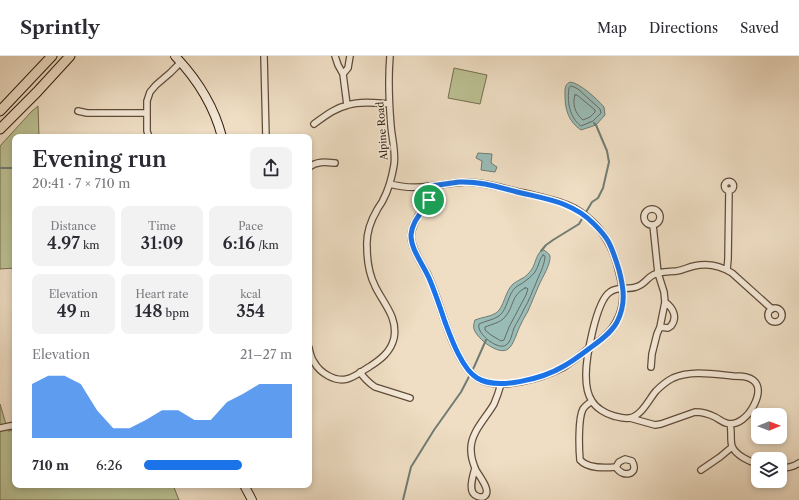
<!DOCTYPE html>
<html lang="en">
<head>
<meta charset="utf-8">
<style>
	:root { --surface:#fff; --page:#f2f2f3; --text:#2b2b33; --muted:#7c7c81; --line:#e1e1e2; --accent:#1a73e8 }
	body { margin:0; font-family:"Libre Caslon Text",serif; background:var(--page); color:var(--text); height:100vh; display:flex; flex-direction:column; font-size:15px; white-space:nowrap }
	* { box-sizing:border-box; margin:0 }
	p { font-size:13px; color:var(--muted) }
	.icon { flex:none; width:22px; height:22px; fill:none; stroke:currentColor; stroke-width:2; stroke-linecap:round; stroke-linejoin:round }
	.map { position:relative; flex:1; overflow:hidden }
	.sheet { position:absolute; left:12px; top:78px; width:300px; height:354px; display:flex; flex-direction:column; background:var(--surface); border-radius:8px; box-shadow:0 2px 6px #0003 }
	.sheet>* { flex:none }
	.needle { width:26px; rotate:89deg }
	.buttons { position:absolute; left:751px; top:352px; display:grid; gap:8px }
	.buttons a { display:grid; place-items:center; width:36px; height:36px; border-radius:8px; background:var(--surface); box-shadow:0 2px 6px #0003; font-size:20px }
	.pin { position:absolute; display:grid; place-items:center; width:34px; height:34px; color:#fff; margin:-17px; border:2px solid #fff; border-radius:50%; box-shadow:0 1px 4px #0007 }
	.round { display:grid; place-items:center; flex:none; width:42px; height:42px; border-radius:8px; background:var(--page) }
	.summary { display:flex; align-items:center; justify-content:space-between; height:68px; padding:0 20px }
	h1 { font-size:22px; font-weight:600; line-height:30px }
	.figures { display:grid; grid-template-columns:repeat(3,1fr); gap:6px; height:68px; padding:4px 20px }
	.figures div { display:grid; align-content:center; border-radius:8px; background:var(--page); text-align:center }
	.figures b { font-size:17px; font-weight:600 }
	.figures small { font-size:11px; font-weight:400 }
	.figures p { font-size:11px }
	.chart { height:112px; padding:8px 20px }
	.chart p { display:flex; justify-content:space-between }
	.chart svg { width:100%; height:72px; margin-top:4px; fill:var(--accent); opacity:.7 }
	ul { padding:0 20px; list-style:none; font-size:13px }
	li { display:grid; grid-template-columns:64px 48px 1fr; align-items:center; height:30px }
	li i { height:10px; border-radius:5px; background:var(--accent) }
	header { display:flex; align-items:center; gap:24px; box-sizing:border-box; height:56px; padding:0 20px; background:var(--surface); border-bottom:1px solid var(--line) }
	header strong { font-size:19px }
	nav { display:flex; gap:22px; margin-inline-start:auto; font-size:14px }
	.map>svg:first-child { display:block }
</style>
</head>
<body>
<header>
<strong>Sprintly</strong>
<nav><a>Map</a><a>Directions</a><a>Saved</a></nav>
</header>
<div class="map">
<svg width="799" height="444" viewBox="0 0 799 444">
	<rect width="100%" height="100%" fill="#efdec4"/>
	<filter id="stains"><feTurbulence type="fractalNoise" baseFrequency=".005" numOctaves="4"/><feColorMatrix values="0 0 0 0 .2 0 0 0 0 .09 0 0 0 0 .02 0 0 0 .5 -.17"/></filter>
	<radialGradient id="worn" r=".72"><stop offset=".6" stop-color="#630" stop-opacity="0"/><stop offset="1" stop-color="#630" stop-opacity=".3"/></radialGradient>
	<!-- green -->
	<path fill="#bbc193" stroke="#766e50" d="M 454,12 L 487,19 L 480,48 L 448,42 Z
		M 38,50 L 39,81 L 15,81 L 15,212 L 0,213 L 0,90 L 31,56 Z
		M 0,348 L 8,375 L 15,374 L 15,429 L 173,429 L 179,444 L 0,444 Z"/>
	<!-- water -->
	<path fill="#9abcb7" stroke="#707c73" d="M 570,26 C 580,27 597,43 604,51 L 605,59 L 596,69 L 581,74 C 569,66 565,54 565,40 C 565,34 564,29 570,26 Z
		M 478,97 L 492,98 L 491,107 L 497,111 L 495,116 L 481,114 L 482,105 L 476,102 Z
		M 542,194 L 544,194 C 546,196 549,197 550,200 C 551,208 542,222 539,229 C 535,238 532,246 528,255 C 526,259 523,263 521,268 C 517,275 514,289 508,293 C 499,300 477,283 474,273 C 473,270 474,267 475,264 C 482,261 490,261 496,257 C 504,252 505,235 513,228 C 515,226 518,225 521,223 C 526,221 529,217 532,213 C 536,206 536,199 542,194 Z"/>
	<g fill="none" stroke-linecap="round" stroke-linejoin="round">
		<!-- shore -->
		<path stroke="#656c62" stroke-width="1" d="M 571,30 L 574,31 L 578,33 L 600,53 L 601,57 L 593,65 L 581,70 C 569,61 567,45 569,32 Z
			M 575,39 L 577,39 L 595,54 L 595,56 L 590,61 L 583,64 C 575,58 572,47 575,39 Z
			M 543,199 L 545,200 L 545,201 C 544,211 539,219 536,227 C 532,236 529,245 524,253 C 521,260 517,266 514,272 C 512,277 511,286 506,289 C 499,295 476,278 479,268 C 485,265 493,264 499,260 C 508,253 507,239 516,231 C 518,229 522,228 524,226 C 528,223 532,220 535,216 C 539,210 539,203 543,199 Z
			M 525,232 L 527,232 L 528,233 L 526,239 L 509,271 L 504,284 L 501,285 L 491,279 L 485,274 L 485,271 C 492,268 500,267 505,261 C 514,251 511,239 525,232 Z"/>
		<!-- stream -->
		<path stroke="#707c73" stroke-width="2" d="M 0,112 L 15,112
			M 541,195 L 546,189 L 553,184 L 579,168 L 592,146 L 598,142 L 603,132 L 609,106 L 607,95 L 596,69 L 594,67
			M 403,444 L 411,411 L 434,374 L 461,336 L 474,311 L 486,284"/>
		<defs>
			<path id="street" d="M 264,0 L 266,81
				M 335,0 L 338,9 L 343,18 L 347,49
				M 343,18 L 348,12 L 350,0
				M 78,55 L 87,57 L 147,57
				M 314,68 C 325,60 335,52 348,49 C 361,45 376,47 389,48
				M 149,81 L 147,75 L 147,45 L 150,36 L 156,29 L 170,17 L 181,6
				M 309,111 C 317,105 325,106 335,107
				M724.5 130a4.5 4.5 0 1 1 9 0a4.5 4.5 0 1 1-9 0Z
				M 390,128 C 404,132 417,132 431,130 C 443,129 454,126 466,126 C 485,126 505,133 524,137 C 540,141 559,144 574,152 C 595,164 609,182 616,205 C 622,227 628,245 616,266 C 610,278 599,285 589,292 C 581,299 573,305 564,311 C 543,322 498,336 477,322 C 458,310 445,266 438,245 C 435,237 432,228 428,219 C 422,208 412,194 411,181 C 411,170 417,161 423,153 C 425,150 428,147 429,144 C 431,140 431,135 431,130
				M644 161a8 8 0 1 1 16 0a8 8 0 1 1-16 0Z
				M 727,214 L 728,203 L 729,134
				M768 259a7 7 0 1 1 14 0a7 7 0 1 1-14 0Z
				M 660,271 L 668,272 L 671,270 C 678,261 673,252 665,246
				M 309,292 C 310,297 311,302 314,306 C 320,317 335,326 347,323 C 355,321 362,315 369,311 C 380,304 391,296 394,282 C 398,261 383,247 375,230 C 369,218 367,204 367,191 C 366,177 370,166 377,154 C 379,150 382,147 383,144 C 389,133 392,121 394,109 C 396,96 392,83 391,70 C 389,46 388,23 390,0
				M 651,311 L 652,298 L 657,278 L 660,271 L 665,246 L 664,236 L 658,217 L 653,169
				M 360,316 C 364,322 369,327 375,331 L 410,342
				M 592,345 C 589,347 585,350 583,353 C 578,362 579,393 580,404 C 588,413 605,412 616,411
				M 630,362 L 655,369 L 661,368 L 695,356 C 701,356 709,358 715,361 C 719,363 722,366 726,367 C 738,371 749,359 754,349 C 757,343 760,336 757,329 C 753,320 741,320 733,320 C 713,318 691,314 673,322 C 667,325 661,330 656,335 C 649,343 641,361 629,362 C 624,363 618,361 614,360 C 606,358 596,352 592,345 C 587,338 586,327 586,319 C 586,302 596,245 610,236 C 618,230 628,234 636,231 C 644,229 647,222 653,219 C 660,215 670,216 677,215 C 683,214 689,211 694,210 C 707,207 721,210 732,217 L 772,253
				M 730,368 C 732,375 730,384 732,390 C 735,399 750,406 758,408
				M 0,372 L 15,369
				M 625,403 L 632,405 C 640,418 623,423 616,411 L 619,406 Z
				M 475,412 C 473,420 467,437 477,440 C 478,441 481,441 483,441 C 494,436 477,418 475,412 C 473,407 471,399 471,394 C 470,377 486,362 494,348 C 497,341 499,335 501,328
				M 780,412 C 787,412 793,411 799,407
				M 701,414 L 720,401 L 732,391"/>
			<path id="secondary" d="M 175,0 C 197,23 214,50 222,81
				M 244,429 L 252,444"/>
			<path id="primary" d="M 0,55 L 52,0
				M 0,73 L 37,36 L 70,0"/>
		</defs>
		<!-- street casing -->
		<use href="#street" stroke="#604c3a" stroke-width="8"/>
		<!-- secondary casing -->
		<use href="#secondary" stroke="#301c0c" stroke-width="10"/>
		<!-- primary casing -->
		<use href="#primary" stroke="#301c0c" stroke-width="11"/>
		<!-- street -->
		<use href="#street" stroke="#f5ead9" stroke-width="5.5"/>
		<!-- secondary -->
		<use href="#secondary" stroke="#f5ead9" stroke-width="8"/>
		<!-- primary -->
		<use href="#primary" stroke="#efdec4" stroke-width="9"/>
	</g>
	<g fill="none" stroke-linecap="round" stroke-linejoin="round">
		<defs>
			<path id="route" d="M 459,126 C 479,125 498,131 517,136 C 546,143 573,146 594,168 C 599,173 604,178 608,185 C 613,194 616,204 619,214 C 624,233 626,248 617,266 C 611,277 600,285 590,292 C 582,298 573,305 564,310 C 544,322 498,335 477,322 C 462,313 451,282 445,266 C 440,251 435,236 429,222 C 423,208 411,194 411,179 C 412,165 422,157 428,146 C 431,141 431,135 431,130 Z"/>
		</defs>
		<!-- route casing -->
		<use href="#route" stroke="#fff" stroke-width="8"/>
		<!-- route -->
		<use href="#route" stroke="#1a73e8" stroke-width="5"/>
	</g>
	<g text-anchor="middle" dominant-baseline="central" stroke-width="3" stroke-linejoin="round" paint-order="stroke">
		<!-- street labels -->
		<g font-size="10" fill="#301c0c" stroke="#f5ead9">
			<text transform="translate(382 75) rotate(-94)">Alpine Road</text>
		</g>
	</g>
	<rect width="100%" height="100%" filter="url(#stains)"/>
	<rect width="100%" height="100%" fill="url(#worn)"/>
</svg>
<div class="buttons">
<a><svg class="needle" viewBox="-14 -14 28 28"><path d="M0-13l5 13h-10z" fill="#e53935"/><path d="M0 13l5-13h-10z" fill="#7c7c81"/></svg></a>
<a><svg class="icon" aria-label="layers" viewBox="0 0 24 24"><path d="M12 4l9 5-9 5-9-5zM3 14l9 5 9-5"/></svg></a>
</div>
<div class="pin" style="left:429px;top:144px;background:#1e9e55"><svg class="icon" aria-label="arrive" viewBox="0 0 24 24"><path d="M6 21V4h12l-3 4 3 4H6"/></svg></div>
<section class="sheet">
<div class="summary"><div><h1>Evening run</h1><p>20:41 · 7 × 710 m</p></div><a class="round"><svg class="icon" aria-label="share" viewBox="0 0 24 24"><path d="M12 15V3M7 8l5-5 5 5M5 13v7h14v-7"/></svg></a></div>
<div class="figures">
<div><p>Distance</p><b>4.97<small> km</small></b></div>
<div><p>Time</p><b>31:09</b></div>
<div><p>Pace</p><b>6:16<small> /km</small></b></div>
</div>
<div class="figures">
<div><p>Elevation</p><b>49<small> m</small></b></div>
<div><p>Heart rate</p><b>148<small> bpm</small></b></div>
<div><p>kcal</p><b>354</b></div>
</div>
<div class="chart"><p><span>Elevation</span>21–27 m</p>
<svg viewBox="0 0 160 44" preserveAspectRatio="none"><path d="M0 44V11L10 6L20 6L30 11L40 27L50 38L60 38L70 33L80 27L90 27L100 33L110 33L120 22L130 17L140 11L150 11L160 11V44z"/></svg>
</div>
<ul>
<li><b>710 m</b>6:26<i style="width:66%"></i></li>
</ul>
</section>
</div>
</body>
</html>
